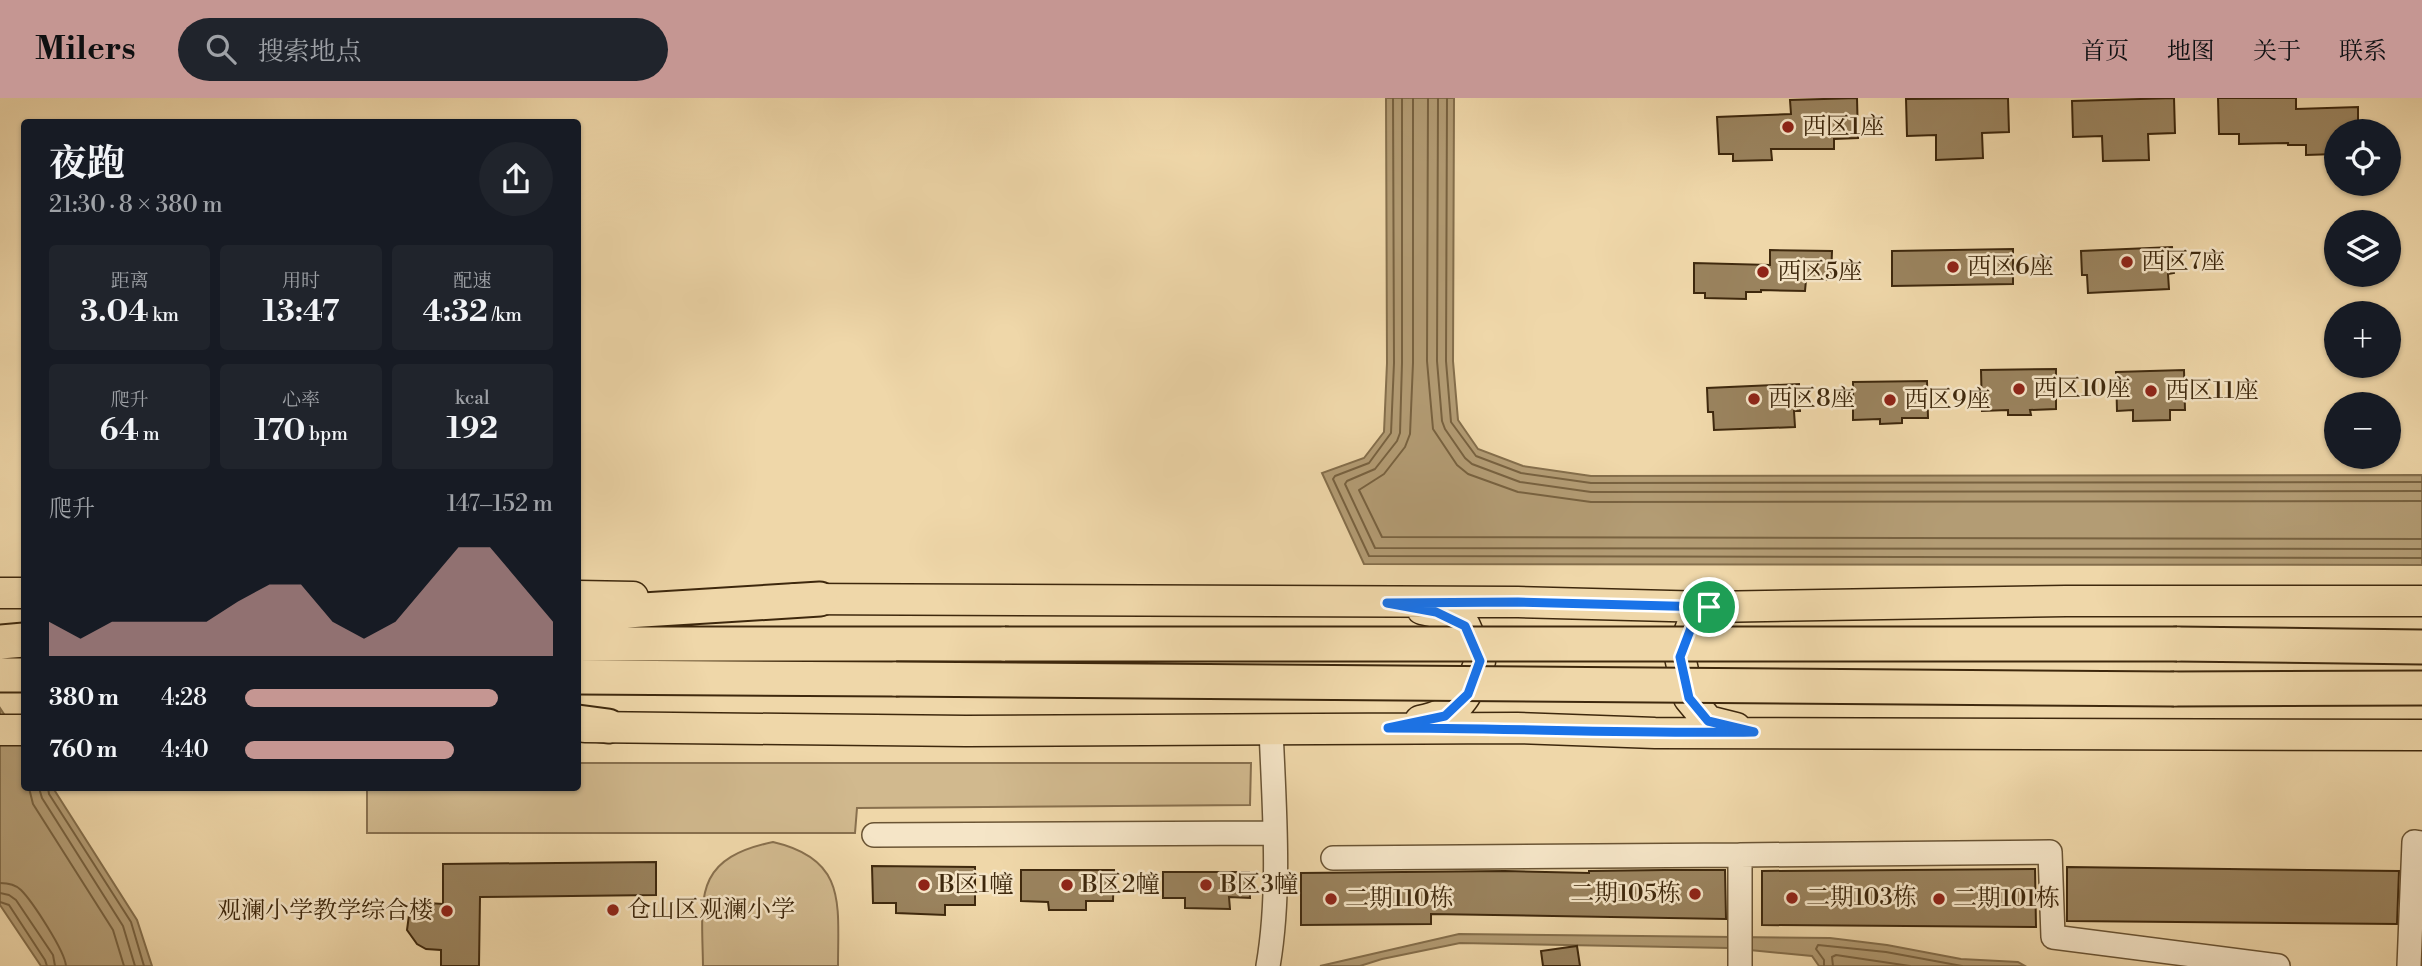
<!DOCTYPE html>
<html lang="zh">
<head>
<meta charset="utf-8">
<style>
	:root { --surface:#171b24; --page:#20242c; --text:#f1f3f6; --muted:#9ea1a6; --accent:#c59692 }
	body { margin:0; font-family:"Libre Bodoni","Noto Serif SC",serif; background:var(--page); color:var(--text); height:100vh; display:flex; flex-direction:column; font-size:26px; white-space:nowrap }
	* { box-sizing:border-box; margin:0 }
	p { font-size:23px; color:var(--muted) }
	.icon { flex:none; width:38px; height:38px; fill:none; stroke:currentColor; stroke-width:2; stroke-linecap:round; stroke-linejoin:round }
	.map { position:relative; flex:1; overflow:hidden }
	.panel { position:absolute; left:21px; top:21px; width:560px; height:672px; display:flex; flex-direction:column; background:var(--surface); border-radius:7px; box-shadow:0 2px 5px #0004 }
	.panel>* { flex:none }
	.controls { position:absolute; left:2324px; top:21px; display:grid; gap:14px }
	.controls a { display:grid; place-items:center; width:77px; height:77px; border-radius:50%; background:var(--surface); box-shadow:0 2px 5px #0004; font-size:35px }
	.pin { position:absolute; display:grid; place-items:center; width:60px; height:60px; color:#fff; margin:-30px; border:4px solid #fff; border-radius:50%; box-shadow:0 2px 7px #0007 }
	.round { display:grid; place-items:center; flex:none; width:74px; height:74px; border-radius:37px; background:var(--page) }
	.summary { display:flex; align-items:center; justify-content:space-between; height:119px; padding:0 28px }
	h1 { font-size:38px; font-weight:700; line-height:52px }
	.metrics { display:grid; grid-template-columns:repeat(3,1fr); gap:10px; height:119px; padding:7px 28px }
	.metrics div { display:grid; align-content:center; border-radius:7px; background:var(--page); text-align:center }
	.metrics b { font-size:30px; font-weight:700 }
	.metrics small { font-size:19px; font-weight:400 }
	.metrics p { font-size:19px }
	.chart { height:196px; padding:14px 28px }
	.chart p { display:flex; justify-content:space-between }
	.chart svg { width:100%; height:126px; margin-top:7px; fill:var(--accent); opacity:.7 }
	ul { padding:0 28px; list-style:none; font-size:23px }
	li { display:grid; grid-template-columns:112px 84px 1fr; align-items:center; height:52px }
	li i { height:18px; border-radius:9px; background:var(--accent) }
	header { display:flex; align-items:center; gap:42px; box-sizing:border-box; height:98px; padding:0 35px; background:var(--accent); color:#111 }
	header strong { font-size:33px }
	nav { display:flex; gap:38px; margin-inline-start:auto; font-size:24px }
	.search { width:490px; height:63px; background:var(--page); display:flex; align-items:center; gap:18px; box-sizing:border-box; padding:0 24px; border-radius:38px; color:var(--muted); font-size:26px }
	.map>svg:first-child { display:block }
</style>
</head>
<body>
<header>
<strong>Milers</strong>
<div class="search"><svg class="icon" aria-label="search" viewBox="0 0 24 24"><circle cx="10" cy="10" r="6"/><path d="M15 15l6 6"/></svg>搜索地点</div>
<nav><a>首页</a><a>地图</a><a>关于</a><a>联系</a></nav>
</header>
<div class="map">
<svg width="2422" height="868" viewBox="0 0 2422 868">
	<rect width="100%" height="100%" fill="#efd7a9"/>
	<filter id="stains"><feTurbulence type="fractalNoise" baseFrequency=".00286" numOctaves="4"/><feColorMatrix values="0 0 0 0 .2 0 0 0 0 .09 0 0 0 0 .02 0 0 0 .5 -.17"/></filter>
	<radialGradient id="worn" r=".72"><stop offset=".6" stop-color="#630" stop-opacity="0"/><stop offset="1" stop-color="#630" stop-opacity=".3"/></radialGradient>
	<!-- green -->
	<path fill="#d1b98e" stroke="#88704e" stroke-width="2" d="M 578,665 L 1251,665 L 1250,707 L 857,710 L 855,735 L 367,735 L 367,690 L 578,690 Z
		M 773,744 C 847,761 838,806 838,868 L 703,868 C 702,800 692,761 773,744 Z"/>
	<!-- water -->
	<path fill="#b39c74" stroke="#846e4b" stroke-width="2" d="M 1386,0 L 1454,0 L 1453,263 L 1458,322 L 1478,351 L 1523,368 L 1591,378 L 2422,377 L 2422,467 L 1364,466 L 1322,375 L 1364,360 L 1384,334 L 1387,265 Z
		M 0,610 L 24,646 L 24,690 L 53,690 L 137,822 L 152,868 L 41,868 L 0,807 Z
		M 1459,836 L 1830,840 L 1887,847 L 1961,861 L 2018,864 L 2025,868 L 1819,868 L 1812,858 L 1729,850 L 1460,845 L 1382,861 L 1360,868 L 1320,868 Z"/>
	<g fill="none" stroke-linecap="round" stroke-linejoin="round">
		<!-- shore -->
		<path stroke="#786240" stroke-width="2" d="M 1393,0 L 1394,265 L 1391,335 L 1369,365 L 1335,378 L 1333,381 L 1369,458 L 2422,460
			M 1402,0 L 1402,265 L 1400,335 L 1397,343 L 1375,371 L 1347,383 L 1345,386 L 1375,450 L 2422,451
			M 1413,0 L 1413,265 L 1410,336 L 1405,349 L 1384,376 L 1359,392 L 1382,439 L 2422,441
			M 1428,0 L 1427,263 L 1433,331 L 1457,367 L 1468,376 L 1518,394 L 1591,404 L 2422,403
			M 1438,0 L 1437,263 L 1442,323 L 1445,331 L 1465,360 L 1472,366 L 1520,384 L 1591,394 L 2422,393
			M 1447,0 L 1446,263 L 1451,324 L 1476,358 L 1521,375 L 1591,385 L 2422,384
			M 29,690 L 33,706 L 113,832 L 124,868
			M 39,690 L 42,700 L 123,828 L 135,868
			M 48,690 L 49,696 L 131,824 L 144,868
			M 0,785 C 8,785 15,786 21,792 C 32,803 65,853 66,868
			M 0,795 L 9,797 L 16,802 L 53,857 L 55,868
			M 0,804 L 9,807 L 45,862 L 47,868
			M 1824,868 L 1824,862 L 1816,851 L 1818,847 L 1886,854 L 1962,868
			M 1833,868 L 1832,859 L 1836,857 L 1910,868"/>
	</g>
	<!-- building -->
	<path fill="#9a835e" stroke="#3e280d" stroke-width="2" d="M 1857,0 L 1858,40 L 1834,41 L 1834,51 L 1771,51 L 1772,62 L 1733,63 L 1733,56 L 1719,56 L 1717,19 L 1791,16 L 1790,2 Z
		M 2008,0 L 2009,34 L 1982,35 L 1983,60 L 1936,62 L 1936,37 L 1907,38 L 1906,1 Z
		M 2174,0 L 2175,35 L 2148,36 L 2149,62 L 2103,63 L 2102,38 L 2073,39 L 2072,3 Z
		M 2218,0 L 2296,0 L 2296,11 L 2358,9 L 2358,33 L 2336,33 L 2336,56 L 2306,57 L 2306,47 L 2288,47 L 2288,45 L 2239,46 L 2239,36 L 2219,36 Z
		M 2172,149 L 2174,175 L 2168,176 L 2169,191 L 2088,195 L 2087,177 L 2082,177 L 2081,153 Z
		M 2013,151 L 2013,186 L 1892,188 L 1892,153 Z
		M 1770,152 L 1832,153 L 1831,182 L 1806,182 L 1805,193 L 1761,192 L 1761,194 L 1746,194 L 1746,201 L 1705,200 L 1705,195 L 1694,195 L 1694,165 L 1770,167 Z
		M 2056,271 L 2056,311 L 2030,312 L 2031,317 L 2008,317 L 2008,312 L 1982,313 L 1981,272 Z
		M 2184,272 L 2185,312 L 2170,312 L 2170,322 L 2133,323 L 2133,312 L 2117,313 L 2116,274 Z
		M 1927,283 L 1928,320 L 1902,320 L 1902,325 L 1880,326 L 1880,321 L 1853,322 L 1853,284 Z
		M 1799,286 L 1800,313 L 1794,313 L 1795,329 L 1714,332 L 1713,314 L 1708,314 L 1707,290 Z
		M 656,764 L 656,797 L 480,799 L 479,868 L 441,868 L 441,852 L 426,851 L 417,846 L 407,832 L 409,817 L 417,809 L 428,805 L 443,806 L 443,766 Z
		M 872,768 L 975,769 L 975,807 L 945,807 L 945,817 L 896,815 L 896,805 L 873,805 Z
		M 2067,769 L 2399,773 L 2397,826 L 2067,823 Z
		M 2035,771 L 2036,829 L 1762,827 L 1762,773 Z
		M 1021,772 L 1114,772 L 1113,803 L 1086,803 L 1086,812 L 1049,812 L 1048,804 L 1021,803 Z
		M 1665,772 L 1725,772 L 1726,821 L 1431,816 L 1431,826 L 1301,827 L 1301,775 L 1505,773 L 1589,775 L 1589,773 Z
		M 1163,774 L 1249,774 L 1250,800 L 1229,799 L 1230,811 L 1185,810 L 1185,800 L 1163,800 Z
		M 1577,848 L 1580,868 L 1543,868 L 1541,853 Z"/>
	<g fill="none" stroke-linecap="round" stroke-linejoin="round">
		<defs>
			<path id="minor" d="M 874,737 L 1275,735
				M 1333,760 L 1740,757
				M 1268,868 C 1281,793 1274,707 1271,631
				M 1740,868 L 1740,757 L 2050,754 L 2053,839 L 2278,868
				M 2409,868 L 2414,744 L 2422,745"/>
			<path id="major" d="M 0,495 L 24,495
				M 578,498 L 633,499
				M 795,501 L 1518,504 L 1709,509 L 2066,503 L 2422,503
				M 1692,527 L 1680,559 L 1689,600 L 1708,623 L 1736,630
				M 1420,623 C 1462,614 1466,601 1480,563 L 1465,528 L 1436,514 L 1422,511
				M 585,629 L 966,633 L 1517,630 L 1655,635 L 2422,637
				M 0,632 L 24,632"/>
			<path id="highway" d="M 578,516 L 820,501
				M 0,544 L 24,542
				M 578,546 L 1005,546
				M 2177,546 L 2422,549
				M 0,577 L 24,577
				M 578,579 L 896,581
				M 2174,591 L 2422,590
				M 578,624 L 608,628"/>
		</defs>
		<!-- minor casing -->
		<use href="#minor" stroke="#6a5434" stroke-width="26"/>
		<!-- major casing -->
		<use href="#major" stroke="#3e280d" stroke-width="33"/>
		<!-- highway casing -->
		<use href="#highway" stroke="#3e280d" stroke-width="37"/>
		<!-- minor -->
		<use href="#minor" stroke="#f5e5c7" stroke-width="23"/>
		<!-- major -->
		<use href="#major" stroke="#efd7a9" stroke-width="30"/>
		<!-- highway -->
		<use href="#highway" stroke="#efd7a9" stroke-width="33"/>
		<defs>
			<path id="highway-bridge" d="M 1005,546 L 2177,546
				M 896,581 L 2174,591"/>
		</defs>
		<!-- highway-bridge casing -->
		<use href="#highway-bridge" stroke="#3e280d" stroke-width="37" stroke-linecap="butt"/>
		<!-- highway-bridge -->
		<use href="#highway-bridge" stroke="#efd7a9" stroke-width="33"/>
	</g>
	<g fill="none" stroke-linecap="round" stroke-linejoin="round">
		<defs>
			<path id="route" d="M 1518,504 L 1709,509 L 1694,522 L 1680,559 L 1689,600 L 1708,623 L 1754,634 C 1632,636 1510,630 1388,630 L 1445,618 L 1468,596 L 1480,563 L 1465,528 L 1436,514 L 1387,505 Z"/>
		</defs>
		<!-- route casing -->
		<use href="#route" stroke="#fff" stroke-width="14"/>
		<!-- route -->
		<use href="#route" stroke="#1a73e8" stroke-width="9"/>
	</g>
	<!-- markers -->
	<g fill="#8f2418" stroke="#f5e5c7" stroke-width="2.5">
		<circle cx="1788" cy="29" r="7"/>
		<circle cx="2127" cy="164" r="7"/>
		<circle cx="1953" cy="169" r="7"/>
		<circle cx="1763" cy="174" r="7"/>
		<circle cx="2019" cy="291" r="7"/>
		<circle cx="2151" cy="293" r="7"/>
		<circle cx="1754" cy="301" r="7"/>
		<circle cx="1890" cy="302" r="7"/>
		<circle cx="924" cy="787" r="7"/>
		<circle cx="1067" cy="787" r="7"/>
		<circle cx="1206" cy="787" r="7"/>
		<circle cx="1695" cy="796" r="7"/>
		<circle cx="1792" cy="800" r="7"/>
		<circle cx="1331" cy="801" r="7"/>
		<circle cx="1939" cy="801" r="7"/>
		<circle cx="613" cy="812" r="7"/>
		<circle cx="447" cy="813" r="7"/>
	</g>
	<g text-anchor="middle" dominant-baseline="central" stroke-width="5" stroke-linejoin="round" paint-order="stroke">
		<!-- poi labels -->
		<g font-size="24" fill="#3e280d" stroke="#f5e5c7" text-anchor="start">
			<text x="1802" y="29">西区1座</text>
			<text x="2141" y="164">西区7座</text>
			<text x="1967" y="169">西区6座</text>
			<text x="1777" y="174">西区5座</text>
			<text x="2033" y="291">西区10座</text>
			<text x="2165" y="293">西区11座</text>
			<text x="1768" y="301">西区8座</text>
			<text x="1904" y="302">西区9座</text>
			<text x="938" y="787">B区1幢</text>
			<text x="1081" y="787">B区2幢</text>
			<text x="1220" y="787">B区3幢</text>
			<text x="1681" y="796" text-anchor="end">二期105栋</text>
			<text x="1806" y="800">二期103栋</text>
			<text x="1345" y="801">二期110栋</text>
			<text x="1953" y="801">二期101栋</text>
			<text x="627" y="812">仓山区观澜小学</text>
			<text x="433" y="813" text-anchor="end">观澜小学教学综合楼</text>
		</g>
	</g>
	<rect width="100%" height="100%" filter="url(#stains)"/>
	<rect width="100%" height="100%" fill="url(#worn)"/>
</svg>
<div class="controls">
<a><svg class="icon" aria-label="locate" viewBox="0 0 24 24"><circle cx="12" cy="12" r="6"/><path d="M12 2v4M12 18v4M2 12h4M18 12h4"/></svg></a>
<a><svg class="icon" aria-label="layers" viewBox="0 0 24 24"><path d="M12 4l9 5-9 5-9-5zM3 14l9 5 9-5"/></svg></a>
<a>+</a>
<a>−</a>
</div>
<div class="pin" style="left:1709px;top:509px;background:#1e9e55"><svg class="icon" aria-label="arrive" viewBox="0 0 24 24"><path d="M6 21V4h12l-3 4 3 4H6"/></svg></div>
<section class="panel">
<div class="summary"><div><h1>夜跑</h1><p>21:30 · 8 × 380 m</p></div><a class="round"><svg class="icon" aria-label="share" viewBox="0 0 24 24"><path d="M12 15V3M7 8l5-5 5 5M5 13v7h14v-7"/></svg></a></div>
<div class="metrics">
<div><p>距离</p><b>3.04<small> km</small></b></div>
<div><p>用时</p><b>13:47</b></div>
<div><p>配速</p><b>4:32<small> /km</small></b></div>
</div>
<div class="metrics">
<div><p>爬升</p><b>64<small> m</small></b></div>
<div><p>心率</p><b>170<small> bpm</small></b></div>
<div><p>kcal</p><b>192</b></div>
</div>
<div class="chart"><p><span>爬升</span>147–152 m</p>
<svg viewBox="0 0 160 44" preserveAspectRatio="none"><path d="M0 44V32L10 38L20 32L30 32L40 32L50 32L60 25L70 19L80 19L90 32L100 38L110 32L120 19L130 6L140 6L150 19L160 32V44z"/></svg>
</div>
<ul>
<li><b>380 m</b>4:28<i style="width:82%"></i></li>
<li><b>760 m</b>4:40<i style="width:68%"></i></li>
</ul>
</section>
</div>
</body>
</html>
